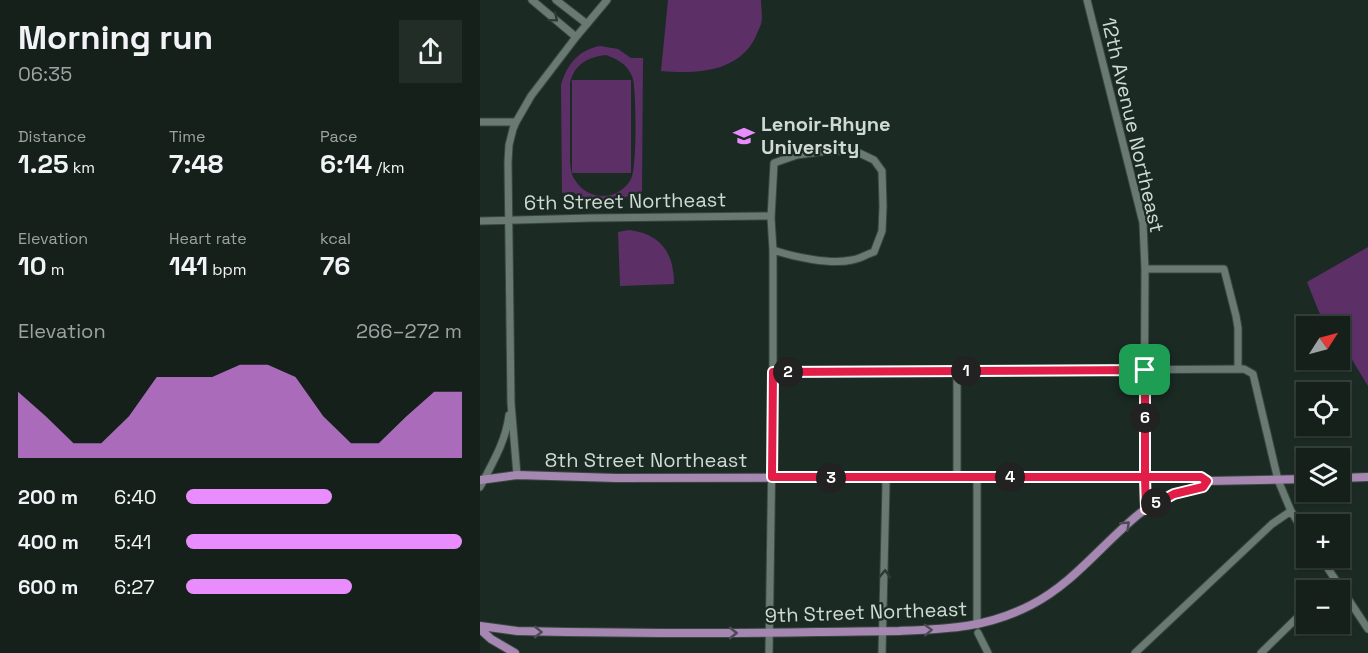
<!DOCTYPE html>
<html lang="en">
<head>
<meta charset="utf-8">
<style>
	:root { --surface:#15201b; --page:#222d28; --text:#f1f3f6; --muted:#9da3a3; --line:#343e3a; --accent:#e98dfe }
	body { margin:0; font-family:"Space Grotesk",sans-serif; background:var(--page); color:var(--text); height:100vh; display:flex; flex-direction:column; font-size:22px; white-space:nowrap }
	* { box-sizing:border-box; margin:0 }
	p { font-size:20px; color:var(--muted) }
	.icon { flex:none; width:33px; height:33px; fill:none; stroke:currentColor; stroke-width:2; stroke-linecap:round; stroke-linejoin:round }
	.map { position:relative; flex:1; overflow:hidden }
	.details { display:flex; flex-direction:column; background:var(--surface); width:480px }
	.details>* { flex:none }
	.needle { width:39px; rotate:54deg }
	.controls { position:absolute; left:816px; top:316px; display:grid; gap:12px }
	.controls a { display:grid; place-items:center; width:54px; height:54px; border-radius:0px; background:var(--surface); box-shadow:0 2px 4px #0004,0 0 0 2px var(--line); font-size:30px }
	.pin { position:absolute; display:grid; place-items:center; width:51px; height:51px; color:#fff; margin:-26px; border-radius:12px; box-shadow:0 3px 9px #0006 }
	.km { position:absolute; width:30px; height:30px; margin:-15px; border-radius:50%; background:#222; color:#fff; font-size:16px; line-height:30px; text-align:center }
	.round { display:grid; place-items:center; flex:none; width:63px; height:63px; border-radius:0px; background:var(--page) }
	.head { display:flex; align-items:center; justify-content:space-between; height:102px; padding:0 18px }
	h1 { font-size:33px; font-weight:600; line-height:45px }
	.metrics { display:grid; grid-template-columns:repeat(3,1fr); gap:9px; height:102px; padding:6px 18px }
	.metrics div { display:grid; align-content:center }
	.metrics b { font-size:26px; font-weight:600 }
	.metrics small { font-size:16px; font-weight:400 }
	.metrics p { font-size:16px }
	.chart { height:168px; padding:12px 18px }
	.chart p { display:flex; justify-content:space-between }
	.chart svg { width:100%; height:108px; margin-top:6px; fill:var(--accent); opacity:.7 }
	ul { padding:0 18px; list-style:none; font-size:20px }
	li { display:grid; grid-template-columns:96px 72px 1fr; align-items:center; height:45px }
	li i { height:15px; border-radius:8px; background:var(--accent) }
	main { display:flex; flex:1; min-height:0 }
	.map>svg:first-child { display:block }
</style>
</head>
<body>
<main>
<section class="details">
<div class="head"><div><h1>Morning run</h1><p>06:35</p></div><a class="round"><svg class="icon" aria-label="share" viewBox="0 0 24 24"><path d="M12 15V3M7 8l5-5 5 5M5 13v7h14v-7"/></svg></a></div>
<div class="metrics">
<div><p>Distance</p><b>1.25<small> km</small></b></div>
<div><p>Time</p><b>7:48</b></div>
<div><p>Pace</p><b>6:14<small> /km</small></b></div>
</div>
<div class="metrics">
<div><p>Elevation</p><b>10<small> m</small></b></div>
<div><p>Heart rate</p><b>141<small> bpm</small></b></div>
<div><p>kcal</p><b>76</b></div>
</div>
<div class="chart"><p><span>Elevation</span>266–272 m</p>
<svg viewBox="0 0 160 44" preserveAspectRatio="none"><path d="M0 44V17L10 27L20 38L30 38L40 27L50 11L60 11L70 11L80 6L90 6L100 11L110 27L120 38L130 38L140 27L150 17L160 17V44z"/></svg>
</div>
<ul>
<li><b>200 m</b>6:40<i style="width:53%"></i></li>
<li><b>400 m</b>5:41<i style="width:100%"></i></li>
<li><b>600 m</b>6:27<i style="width:60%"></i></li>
</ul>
</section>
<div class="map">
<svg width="888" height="653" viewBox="0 0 888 653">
	<rect width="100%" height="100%" fill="#1c2a24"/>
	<!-- park -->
	<path fill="#5d2f67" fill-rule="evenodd" d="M 188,0 L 281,0 C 281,7 283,17 281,24 C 280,28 277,32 276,36 C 259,73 215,74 181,71 Z
		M 120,46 L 138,49 L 151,58 L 163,58 L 162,192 C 148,193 151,196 139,200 C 122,208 107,204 93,192 L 82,193 L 81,85 C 87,64 99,50 120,46 ZM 126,55 C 136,59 146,63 151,74 C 153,78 154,82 154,87 C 156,103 157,167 151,179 C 139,201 108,202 95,180 C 91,175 91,169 90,163 L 90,83 C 94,65 107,57 126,55 Z
		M 92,80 L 151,80 L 151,173 L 92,173 Z
		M 149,230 C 181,234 194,253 194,284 L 140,286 L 138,232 Z
		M 888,247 L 888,386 L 860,340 L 860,327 L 851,327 L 839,312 L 827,282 Z"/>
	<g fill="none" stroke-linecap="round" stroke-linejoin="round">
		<defs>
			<path id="minor" d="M 52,0 L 96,37
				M 76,0 L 107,24
				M 607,0 L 663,223 L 665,269 L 664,468 L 666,509
				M 0,122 L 36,122
				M 0,221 L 111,218 L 291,216
				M 665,269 L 744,269 L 756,316 L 758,328 L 758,369
				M 293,372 L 764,369 L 773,374 L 798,480 L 811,511 L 826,536
				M 37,475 L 31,403 L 28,162 L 29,145 L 33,129 L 36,122 L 51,96 L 96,37 L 127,0
				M 477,477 L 477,371
				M 0,487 C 12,464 26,441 29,415
				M 841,558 L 888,629
				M 849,591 L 858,584
				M 497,625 L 497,477
				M 498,633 L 508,653
				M 289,653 L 293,378 L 293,250 L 291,218 L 294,163 L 317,155 L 347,151 L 375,151 L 394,160 L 402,171 L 403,206 L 402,231 L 394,252 C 387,254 380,259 372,260 C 351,265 314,257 293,250
				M 402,653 L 406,485 L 405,478
				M 655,653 L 792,524 L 811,511
				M 781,653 L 826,609"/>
			<path id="major" d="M 860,478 L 888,477
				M 0,480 L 37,475 L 136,478 L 721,477 L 727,481 L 826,479
				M 0,626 L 37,631 C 137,633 237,634 337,632 C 364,632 391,631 419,631 C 468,629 506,628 551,605 C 594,583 622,544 659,514 C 669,506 681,499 694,494 C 705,490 720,491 727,481
				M 0,629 L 11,639 L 35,653"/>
		</defs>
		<!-- minor casing -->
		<use href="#minor" stroke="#3a4741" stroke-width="9"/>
		<!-- major casing -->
		<use href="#major" stroke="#3a4741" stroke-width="10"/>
		<!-- minor -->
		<use href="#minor" stroke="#697a73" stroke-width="7"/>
		<!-- major -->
		<use href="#major" stroke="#a587b1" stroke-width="8"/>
	</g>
	<!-- one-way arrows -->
	<defs><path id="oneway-chevron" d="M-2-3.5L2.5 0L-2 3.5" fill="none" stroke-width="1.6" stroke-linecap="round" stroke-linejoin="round" transform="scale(1.5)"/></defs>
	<g stroke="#2b3a34">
		<use href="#oneway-chevron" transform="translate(74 18) rotate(40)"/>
		<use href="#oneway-chevron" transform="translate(405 574) rotate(-88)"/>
	</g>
	<g stroke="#4c4b55">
		<use href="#oneway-chevron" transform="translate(646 525) rotate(-43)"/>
		<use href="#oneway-chevron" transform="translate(448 630) rotate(-2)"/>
		<use href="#oneway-chevron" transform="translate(58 632) rotate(1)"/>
		<use href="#oneway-chevron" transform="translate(253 633)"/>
	</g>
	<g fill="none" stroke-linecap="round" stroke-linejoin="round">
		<defs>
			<path id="route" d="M 665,370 L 293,372 L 292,477 L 665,477 L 666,509 L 694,494 L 723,487 L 727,481 L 721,477 L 665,477 L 665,370"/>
		</defs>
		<!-- route casing -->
		<use href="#route" stroke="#fff" stroke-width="12"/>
		<!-- route -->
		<use href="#route" stroke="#e11d48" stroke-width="8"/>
	</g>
	<!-- icons -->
	<defs>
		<symbol id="university-bare" viewBox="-9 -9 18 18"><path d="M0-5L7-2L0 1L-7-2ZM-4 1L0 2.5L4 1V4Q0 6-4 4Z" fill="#e98dfe" stroke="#1c2a24" stroke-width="2.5" paint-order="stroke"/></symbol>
	</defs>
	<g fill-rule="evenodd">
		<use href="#university-bare" x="249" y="121" width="30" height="30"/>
	</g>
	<g text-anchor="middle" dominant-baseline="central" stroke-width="4.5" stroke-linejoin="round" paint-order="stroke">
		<!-- poi labels -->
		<g font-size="20" font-weight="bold" fill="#d0dad5" stroke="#1c2a24" text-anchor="start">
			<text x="281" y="124">Lenoir-Rhyne<tspan x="281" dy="23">University</tspan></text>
		</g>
		<!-- street labels -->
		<g font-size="20" fill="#d0dad5" stroke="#1c2a24">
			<text transform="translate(653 125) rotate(77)">12th Avenue Northeast</text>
			<text transform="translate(145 201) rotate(-1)">6th Street Northeast</text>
			<text x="166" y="460">8th Street Northeast</text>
			<text transform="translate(386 612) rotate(-2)">9th Street Northeast</text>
		</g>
	</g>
</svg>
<div class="controls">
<a><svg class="needle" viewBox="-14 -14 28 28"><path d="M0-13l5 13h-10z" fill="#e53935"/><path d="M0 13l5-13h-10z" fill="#9da3a3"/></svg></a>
<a><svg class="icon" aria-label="locate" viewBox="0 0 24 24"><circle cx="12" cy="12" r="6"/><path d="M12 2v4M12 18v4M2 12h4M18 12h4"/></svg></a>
<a><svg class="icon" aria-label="layers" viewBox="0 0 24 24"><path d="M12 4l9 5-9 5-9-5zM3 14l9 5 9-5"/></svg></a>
<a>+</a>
<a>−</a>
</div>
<div class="pin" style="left:665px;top:370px;background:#1e9e55"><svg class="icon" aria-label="arrive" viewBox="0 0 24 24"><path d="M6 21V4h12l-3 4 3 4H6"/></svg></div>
<b class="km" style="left:486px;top:371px">1</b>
<b class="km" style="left:308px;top:372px">2</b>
<b class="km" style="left:351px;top:478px">3</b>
<b class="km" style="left:530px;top:477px">4</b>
<b class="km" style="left:676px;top:503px">5</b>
<b class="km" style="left:665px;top:418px">6</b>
</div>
</main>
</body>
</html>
